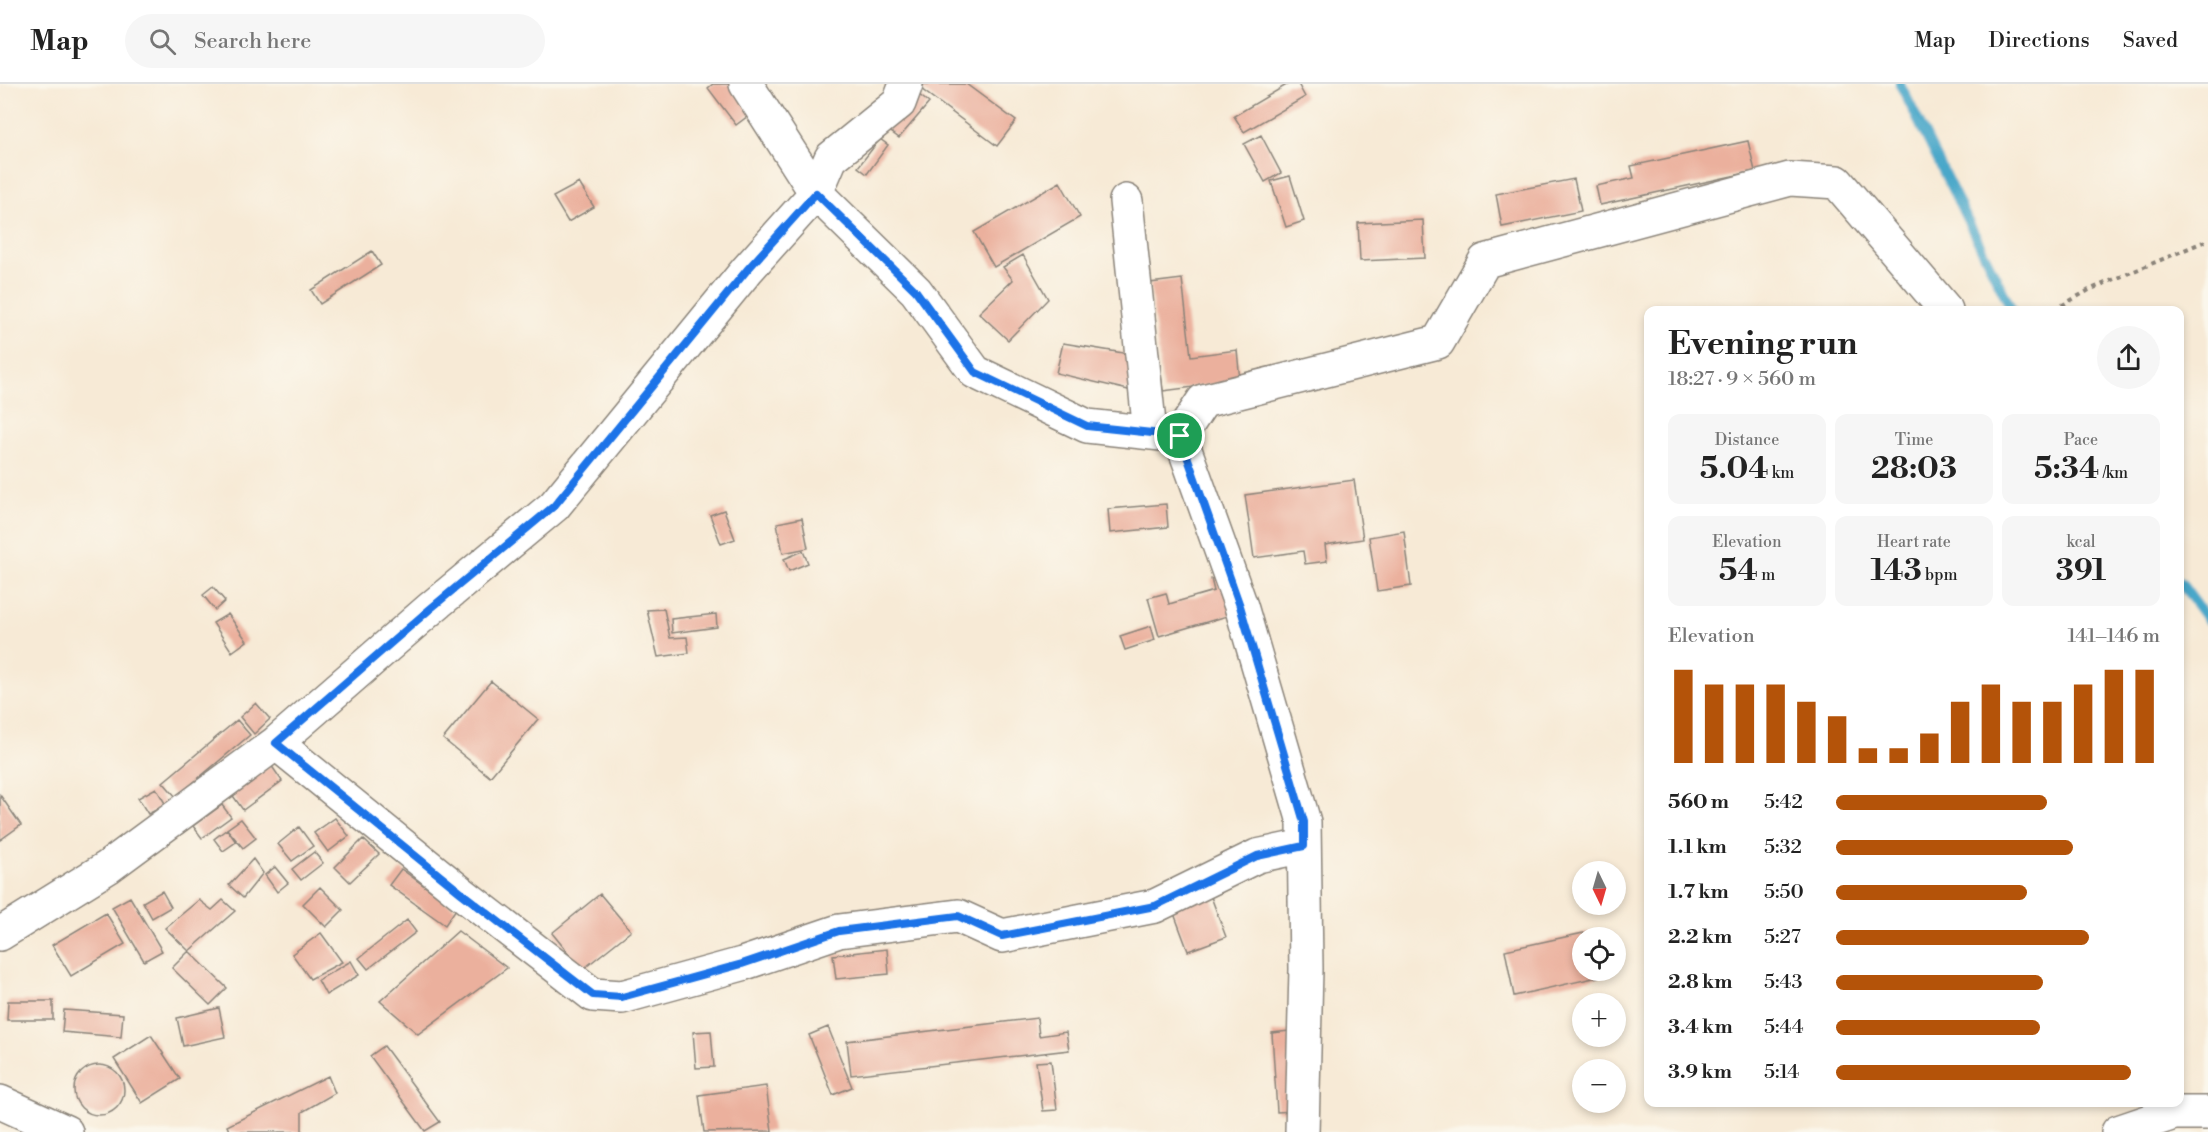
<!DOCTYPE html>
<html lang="en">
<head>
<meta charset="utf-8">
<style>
	:root { --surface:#fff; --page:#f6f6f6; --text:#222; --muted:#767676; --line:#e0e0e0; --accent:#b45309 }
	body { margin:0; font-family:"Libre Bodoni",serif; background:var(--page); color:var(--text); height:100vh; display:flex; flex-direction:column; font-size:22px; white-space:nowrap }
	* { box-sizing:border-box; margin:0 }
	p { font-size:20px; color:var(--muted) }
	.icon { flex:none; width:33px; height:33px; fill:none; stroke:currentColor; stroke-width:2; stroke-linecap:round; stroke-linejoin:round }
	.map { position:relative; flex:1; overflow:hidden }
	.sheet { position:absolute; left:1644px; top:222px; width:540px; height:801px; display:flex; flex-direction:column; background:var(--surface); border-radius:12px; box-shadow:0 3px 9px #0003 }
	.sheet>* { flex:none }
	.needle { width:39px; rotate:175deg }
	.fabs { position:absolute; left:1572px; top:777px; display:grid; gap:12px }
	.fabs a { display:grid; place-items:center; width:54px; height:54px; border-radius:50%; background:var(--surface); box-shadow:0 3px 9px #0003; font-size:30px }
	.pin { position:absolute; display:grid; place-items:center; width:51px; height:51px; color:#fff; margin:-26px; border:3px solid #fff; border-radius:50%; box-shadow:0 2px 6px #0007 }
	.round { display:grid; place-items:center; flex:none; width:63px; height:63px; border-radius:32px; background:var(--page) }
	.headline { display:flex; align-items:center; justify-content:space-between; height:102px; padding:0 24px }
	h1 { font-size:33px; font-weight:700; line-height:45px }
	.stats { display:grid; grid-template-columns:repeat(3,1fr); gap:9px; height:102px; padding:6px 24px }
	.stats div { display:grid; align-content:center; border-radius:12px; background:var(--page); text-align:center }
	.stats b { font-size:30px; font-weight:700 }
	.stats small { font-size:16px; font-weight:400 }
	.stats p { font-size:16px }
	.chart { height:168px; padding:12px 24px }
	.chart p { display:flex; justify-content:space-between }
	.chart svg { width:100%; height:108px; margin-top:6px; stroke:var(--accent); stroke-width:6 }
	ul { padding:0 24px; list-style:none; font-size:20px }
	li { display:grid; grid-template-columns:96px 72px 1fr; align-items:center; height:45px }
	li i { height:15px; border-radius:8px; background:var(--accent) }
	header { display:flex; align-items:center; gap:36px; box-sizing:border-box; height:84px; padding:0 30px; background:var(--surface); border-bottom:2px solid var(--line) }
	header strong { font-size:28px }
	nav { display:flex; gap:33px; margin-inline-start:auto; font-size:21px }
	.search { width:420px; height:54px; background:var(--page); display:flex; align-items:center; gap:15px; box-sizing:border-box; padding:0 21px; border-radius:33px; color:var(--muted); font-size:22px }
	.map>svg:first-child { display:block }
</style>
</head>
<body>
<header>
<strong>Map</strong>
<div class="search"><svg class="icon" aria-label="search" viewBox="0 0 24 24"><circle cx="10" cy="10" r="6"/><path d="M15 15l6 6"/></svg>Search here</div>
<nav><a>Map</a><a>Directions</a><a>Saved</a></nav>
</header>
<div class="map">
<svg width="2208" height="1048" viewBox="0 0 2208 1048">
	<rect width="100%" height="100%" fill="#fbf7ec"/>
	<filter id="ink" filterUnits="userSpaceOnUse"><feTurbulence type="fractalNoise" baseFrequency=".0167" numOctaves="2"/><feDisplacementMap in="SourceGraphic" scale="12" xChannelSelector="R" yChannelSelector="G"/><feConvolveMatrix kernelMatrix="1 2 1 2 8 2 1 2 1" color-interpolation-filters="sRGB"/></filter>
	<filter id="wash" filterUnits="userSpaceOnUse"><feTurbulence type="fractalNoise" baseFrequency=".008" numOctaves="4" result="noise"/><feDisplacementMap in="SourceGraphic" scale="24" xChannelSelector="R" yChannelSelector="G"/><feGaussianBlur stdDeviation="1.35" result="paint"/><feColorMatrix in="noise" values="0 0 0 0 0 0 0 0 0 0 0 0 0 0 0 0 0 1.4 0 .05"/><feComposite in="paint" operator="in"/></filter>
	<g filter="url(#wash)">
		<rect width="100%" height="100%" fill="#f7ead6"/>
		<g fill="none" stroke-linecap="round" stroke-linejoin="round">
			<!-- stream -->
			<path stroke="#4aa7c9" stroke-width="10" d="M 1900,0 L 2012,226
				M 2180,498 L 2208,536"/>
		</g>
		<g id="blocks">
			<!-- building -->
			<path fill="#ebb09d" d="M 713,0 L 731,0 L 752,29 L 736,41 L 708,4 Z
				M 924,0 L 966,0 L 1016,37 L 997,62 L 921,5 Z
				M 1288,0 L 1298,0 L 1305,13 L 1244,48 L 1234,32 Z
				M 917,9 L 929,19 L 899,54 L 887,45 Z
				M 1261,51 L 1281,89 L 1265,98 L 1244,60 Z
				M 880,55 L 888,61 L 867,90 L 858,83 Z
				M 1748,57 L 1755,87 L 1600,121 L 1596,102 L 1634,94 L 1631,82 Z
				M 1290,92 L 1304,137 L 1286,143 L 1271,97 Z
				M 1574,95 L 1581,127 L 1502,143 L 1496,110 Z
				M 1060,98 L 1080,133 L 994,183 L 974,148 Z
				M 579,99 L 594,123 L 568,138 L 553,113 Z
				M 1423,136 L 1425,174 L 1360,177 L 1358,139 Z
				M 372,167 L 381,181 L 320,220 L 311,206 Z
				M 1023,171 L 1048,215 L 1008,256 L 979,229 L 1013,196 L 1003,183 Z
				M 1182,195 L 1191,272 L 1237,266 L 1240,297 L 1163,307 L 1150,199 Z
				M 1063,259 L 1135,271 L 1141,309 L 1056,289 Z
				M 1354,396 L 1363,455 L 1325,461 L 1327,477 L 1305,480 L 1303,467 L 1254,474 L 1245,411 Z
				M 1166,420 L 1168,443 L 1110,449 L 1108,425 Z
				M 724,426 L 735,455 L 721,460 L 710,431 Z
				M 802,434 L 808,464 L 783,469 L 777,439 Z
				M 1404,447 L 1411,502 L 1377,507 L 1369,453 Z
				M 803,467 L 808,479 L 789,487 L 784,475 Z
				M 1223,491 L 1234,530 L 1159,552 L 1148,514 L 1166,509 L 1169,520 L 1214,507 L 1211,495 Z
				M 213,503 L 225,517 L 215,526 L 203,511 Z
				M 664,525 L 670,554 L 687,553 L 689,569 L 658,573 L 647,526 Z
				M 228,530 L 247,557 L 232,568 L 213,539 Z
				M 716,530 L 717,543 L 672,549 L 671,535 Z
				M 1151,542 L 1155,556 L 1125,566 L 1120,552 Z
				M 491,597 L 538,635 L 490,693 L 443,655 Z
				M 256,619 L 270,635 L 254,650 L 240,633 Z
				M 237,636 L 250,651 L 176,713 L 163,698 Z
				M 271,681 L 282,697 L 243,726 L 231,709 Z
				M 156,704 L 166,721 L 148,730 L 138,714 Z
				M 0,711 L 21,741 L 0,756 Z
				M 222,721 L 231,733 L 202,754 L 193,742 Z
				M 335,734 L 349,752 L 328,768 L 314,749 Z
				M 241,735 L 256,754 L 243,764 L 227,745 Z
				M 299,743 L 313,762 L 292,777 L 278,760 Z
				M 227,745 L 236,758 L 223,767 L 214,755 Z
				M 363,755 L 379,770 L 350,798 L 335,783 Z
				M 314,768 L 323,779 L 301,796 L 292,785 Z
				M 253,775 L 263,789 L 243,814 L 229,801 Z
				M 275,783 L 288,799 L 277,808 L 265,791 Z
				M 401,785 L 456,825 L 445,841 L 389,801 Z
				M 1207,802 L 1226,853 L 1188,867 L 1169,816 Z
				M 320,803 L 343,826 L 326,843 L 303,820 Z
				M 162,807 L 171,823 L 152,834 L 143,818 Z
				M 600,810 L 631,847 L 582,886 L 552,849 Z
				M 130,813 L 162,867 L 144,877 L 112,823 Z
				M 199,816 L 212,826 L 223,816 L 235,827 L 189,867 L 165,844 Z
				M 106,829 L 125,860 L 71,892 L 52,861 Z
				M 407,836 L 416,848 L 368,885 L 359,874 Z
				M 458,847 L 507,884 L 418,950 L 380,917 Z
				M 1588,848 L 1589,854 L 1582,854 L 1582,886 L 1597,886 L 1598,893 L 1514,912 L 1505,866 Z
				M 321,849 L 342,878 L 310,895 L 292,870 Z
				M 887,865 L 889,890 L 836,895 L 833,871 Z
				M 189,867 L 227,904 L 210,921 L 172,884 Z
				M 351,877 L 359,891 L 326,911 L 318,896 Z
				M 8,917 L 53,917 L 53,936 L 7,936 Z
				M 219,924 L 225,953 L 183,962 L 177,934 Z
				M 64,926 L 123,930 L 121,953 L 62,948 Z
				M 1037,934 L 1039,952 L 1066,948 L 1069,966 L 851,991 L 847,957 Z
				M 828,943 L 852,1003 L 833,1011 L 809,951 Z
				M 711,947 L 714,983 L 696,984 L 693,948 Z
				M 1289,947 L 1294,1027 L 1277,1028 L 1272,949 Z
				M 151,951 L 180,995 L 142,1019 L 114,975 Z
				M 384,962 L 440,1038 L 425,1047 L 370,972 Z
				M 1051,977 L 1057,1026 L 1043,1027 L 1036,978 Z
				M74 1006a25 25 0 1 1 50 0a25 25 0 1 1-50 0Z
				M 328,992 L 335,1009 L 302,1028 L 302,1048 L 230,1048 L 227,1042 Z
				M 766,1002 L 772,1047 L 704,1048 L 699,1011 Z"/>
		</g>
	</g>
	<g filter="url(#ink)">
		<use href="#blocks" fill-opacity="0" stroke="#8a8379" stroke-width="1.5"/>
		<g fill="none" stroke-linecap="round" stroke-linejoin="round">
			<defs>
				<path id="minor" d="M 746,0 L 816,109 L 916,207 L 975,288 L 1087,342 L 1180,352 L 1241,522 L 1304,738 L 1306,885 L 1302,1048
					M 1126,117 L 1150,349
					M 1180,352 L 1203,317 L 1438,258 L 1485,177 L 1790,95 L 1837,98 L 1946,226
					M 276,659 L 460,808 L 593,911 L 622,913 L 742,880 L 839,847 L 958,832 L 1002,852 L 1155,822 L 1257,772 L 1304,762
					M 0,850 L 108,783 L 276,659 L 430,525 L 554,422 L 747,186 L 816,109 L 831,74 L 899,19 L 906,0
					M 0,1018 L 66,1048
					M 2118,1048 L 2174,1029 L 2208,1029"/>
			</defs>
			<!-- minor casing -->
			<use href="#minor" stroke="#8a8379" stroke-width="36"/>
			<!-- path -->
			<path stroke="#8a8379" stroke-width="4" stroke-dasharray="4.5 4.5" stroke-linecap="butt" d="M 2054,226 L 2089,206 L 2208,156"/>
			<!-- minor -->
			<use href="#minor" stroke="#fff" stroke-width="33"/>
		</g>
	</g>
	<g fill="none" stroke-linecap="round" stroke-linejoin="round" filter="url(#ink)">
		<defs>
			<path id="route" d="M 816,109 L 916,207 L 975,288 L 1087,342 L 1180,352 L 1240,522 L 1304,738 L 1304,762 L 1257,772 L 1155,822 L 1002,852 L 958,832 L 839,847 L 742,880 L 622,913 L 593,911 L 460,808 L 276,659 L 430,525 L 554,422 L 747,186 Z"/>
		</defs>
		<!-- route casing -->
		<use href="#route" stroke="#fff" stroke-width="12"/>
		<!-- route -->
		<use href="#route" stroke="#1a73e8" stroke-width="8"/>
	</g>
</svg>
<div class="fabs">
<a><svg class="needle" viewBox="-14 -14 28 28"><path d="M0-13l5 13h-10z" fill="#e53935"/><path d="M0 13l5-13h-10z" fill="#767676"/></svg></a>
<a><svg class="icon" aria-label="locate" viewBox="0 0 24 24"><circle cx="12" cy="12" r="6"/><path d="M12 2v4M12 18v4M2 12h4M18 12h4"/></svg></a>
<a>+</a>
<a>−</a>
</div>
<div class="pin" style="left:1180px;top:352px;background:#1e9e55"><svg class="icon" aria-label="arrive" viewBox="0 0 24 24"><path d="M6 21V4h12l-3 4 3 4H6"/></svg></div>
<section class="sheet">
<div class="headline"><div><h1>Evening run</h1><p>18:27 · 9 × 560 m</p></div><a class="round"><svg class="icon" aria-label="share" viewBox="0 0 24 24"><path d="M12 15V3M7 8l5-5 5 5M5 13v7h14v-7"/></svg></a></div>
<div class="stats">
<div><p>Distance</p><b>5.04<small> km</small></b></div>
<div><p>Time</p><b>28:03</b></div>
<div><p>Pace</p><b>5:34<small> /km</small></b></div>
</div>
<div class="stats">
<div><p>Elevation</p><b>54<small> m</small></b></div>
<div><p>Heart rate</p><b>143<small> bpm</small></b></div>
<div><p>kcal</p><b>391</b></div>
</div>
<div class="chart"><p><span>Elevation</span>141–146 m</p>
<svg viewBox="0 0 160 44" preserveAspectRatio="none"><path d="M5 44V6M15 44V12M25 44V12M35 44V12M45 44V19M55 44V25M65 44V38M75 44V38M85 44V32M95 44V19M105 44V12M115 44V19M125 44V19M135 44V12M145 44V6M155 44V6"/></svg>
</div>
<ul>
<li><b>560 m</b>5:42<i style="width:65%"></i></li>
<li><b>1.1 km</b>5:32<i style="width:73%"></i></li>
<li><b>1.7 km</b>5:50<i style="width:59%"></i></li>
<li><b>2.2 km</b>5:27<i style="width:78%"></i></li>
<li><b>2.8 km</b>5:43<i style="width:64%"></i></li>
<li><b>3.4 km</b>5:44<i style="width:63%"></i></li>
<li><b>3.9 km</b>5:14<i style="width:91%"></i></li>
</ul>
</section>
</div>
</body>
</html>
